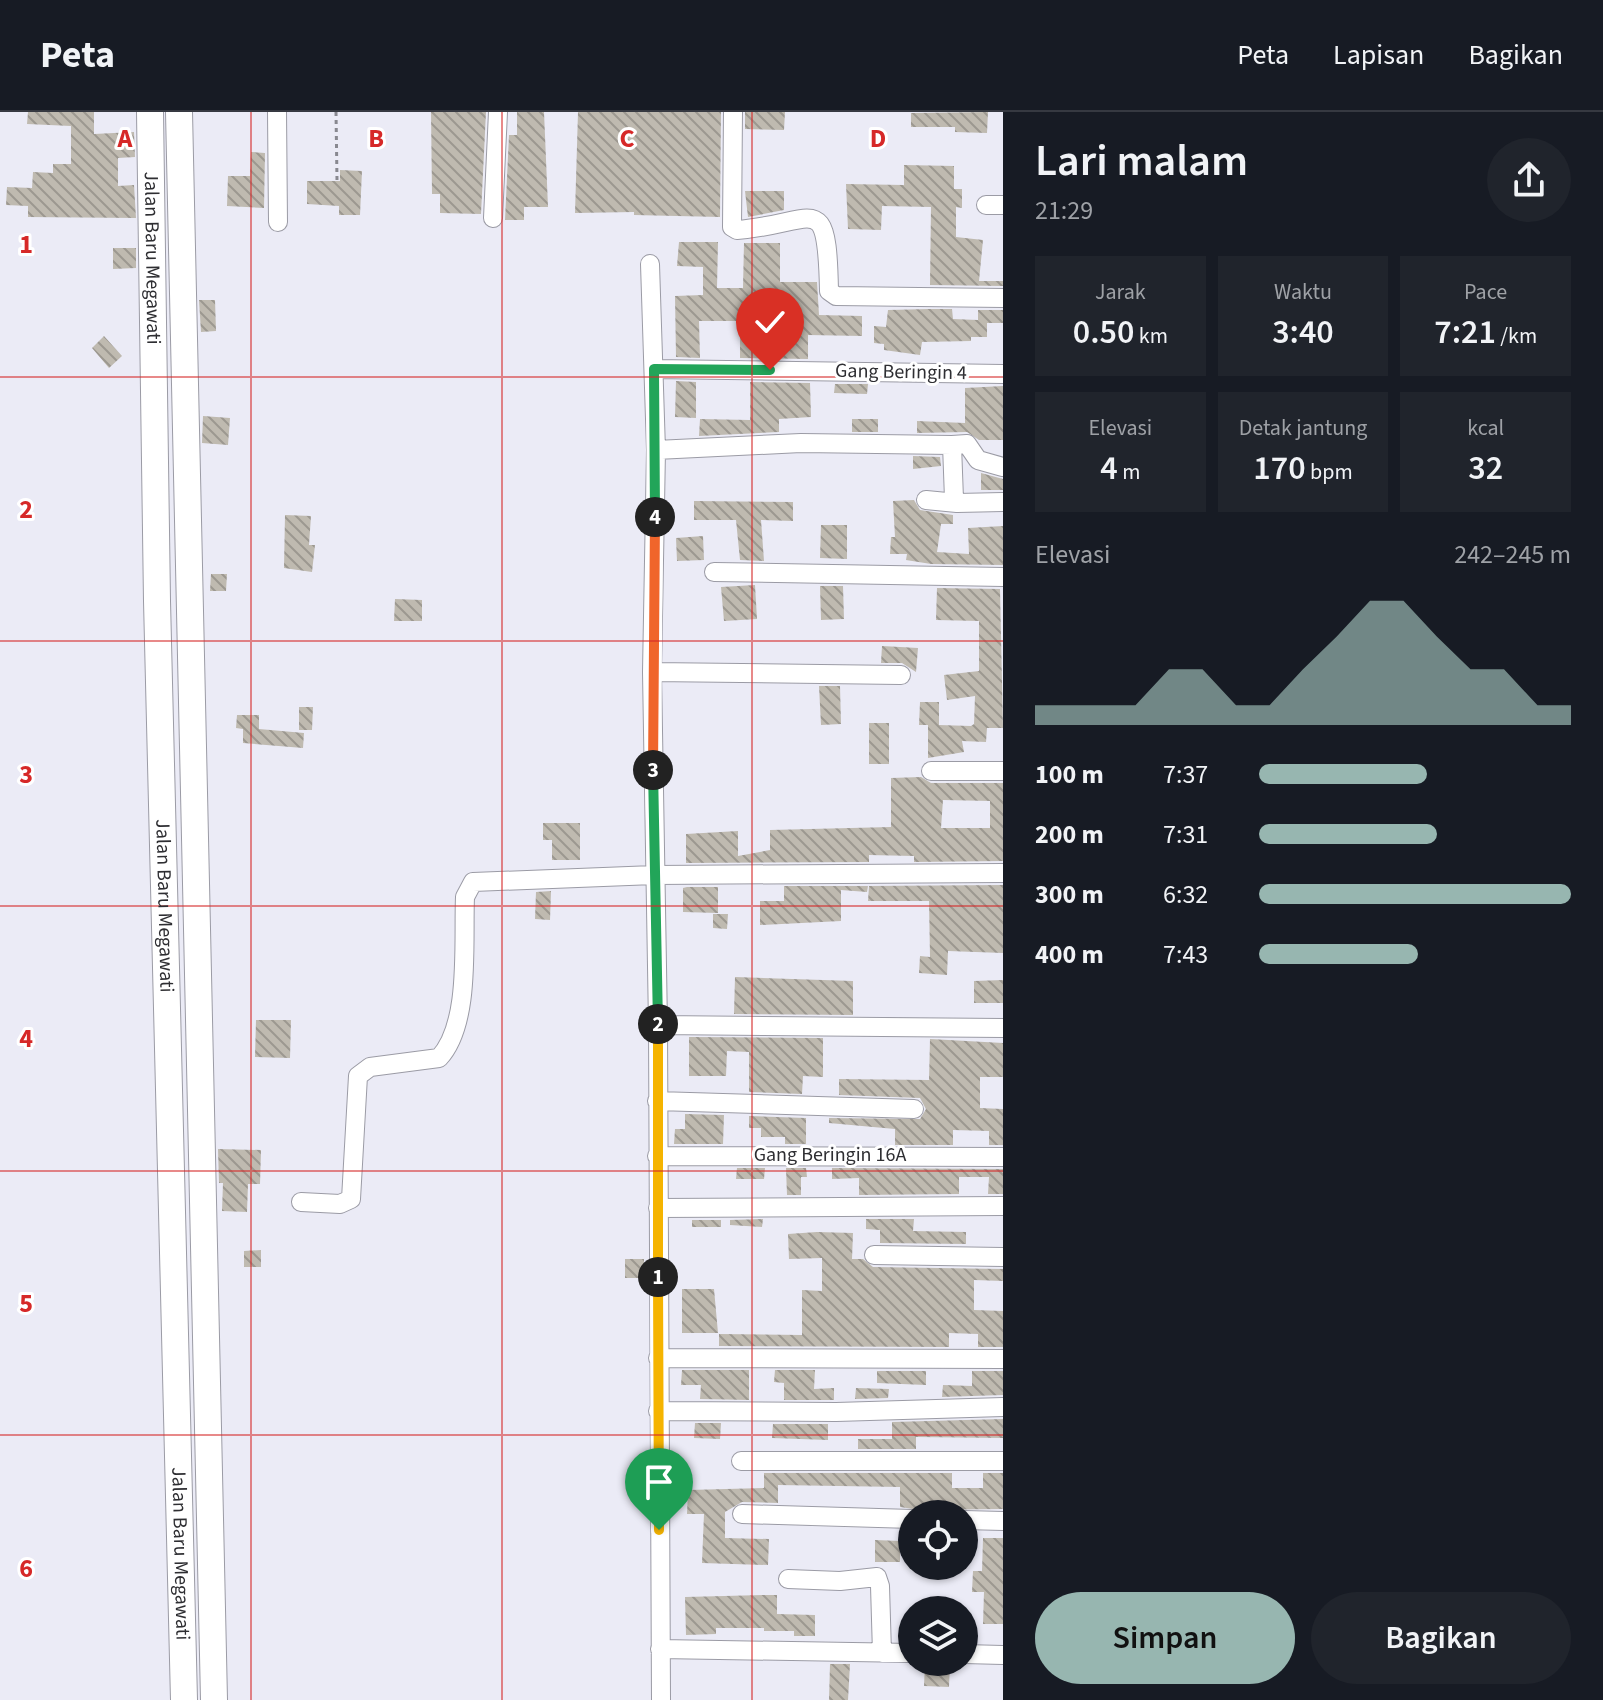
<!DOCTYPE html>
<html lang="id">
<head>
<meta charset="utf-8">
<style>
	:root { --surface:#171b24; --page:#20242c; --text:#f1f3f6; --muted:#9ea1a6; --line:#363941; --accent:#97b6b0 }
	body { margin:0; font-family:"Source Sans 3",sans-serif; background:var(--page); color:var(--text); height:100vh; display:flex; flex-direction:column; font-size:30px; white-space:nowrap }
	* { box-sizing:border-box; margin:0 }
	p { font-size:26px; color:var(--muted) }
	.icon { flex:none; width:44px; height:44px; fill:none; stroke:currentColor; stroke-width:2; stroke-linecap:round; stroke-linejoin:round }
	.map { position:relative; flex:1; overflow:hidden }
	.details { display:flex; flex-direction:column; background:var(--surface); width:600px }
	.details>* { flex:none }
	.tools { position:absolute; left:898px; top:1388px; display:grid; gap:16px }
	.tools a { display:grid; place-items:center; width:80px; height:80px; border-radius:50%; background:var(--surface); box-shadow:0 2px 6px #0004; font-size:40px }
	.pin { position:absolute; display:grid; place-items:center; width:68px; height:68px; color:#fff; margin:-82px -34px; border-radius:50% 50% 50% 0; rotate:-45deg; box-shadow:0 0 8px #0007 }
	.pin .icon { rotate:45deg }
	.km { position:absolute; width:40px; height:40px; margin:-20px; border-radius:50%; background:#222; color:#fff; font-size:22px; line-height:40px; text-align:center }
	.round { display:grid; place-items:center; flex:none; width:84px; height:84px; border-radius:42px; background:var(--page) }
	.head { display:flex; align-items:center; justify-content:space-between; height:136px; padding:0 32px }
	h1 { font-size:44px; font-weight:600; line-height:60px }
	.figures { display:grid; grid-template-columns:repeat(3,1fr); gap:12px; height:136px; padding:8px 32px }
	.figures div { display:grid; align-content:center; border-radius:0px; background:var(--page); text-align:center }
	.figures b { font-size:34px; font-weight:600 }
	.figures small { font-size:22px; font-weight:400 }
	.figures p { font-size:22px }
	.chart { height:224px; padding:16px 32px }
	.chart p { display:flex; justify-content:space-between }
	.chart svg { width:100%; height:144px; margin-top:8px; fill:var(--accent); opacity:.7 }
	.action { display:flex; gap:16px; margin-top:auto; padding:16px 32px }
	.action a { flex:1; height:92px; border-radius:48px; background:var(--accent); color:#111; font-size:32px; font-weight:600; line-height:92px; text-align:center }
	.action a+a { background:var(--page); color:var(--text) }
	ul { padding:0 32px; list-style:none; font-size:26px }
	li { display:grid; grid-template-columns:128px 96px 1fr; align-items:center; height:60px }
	li i { height:20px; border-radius:10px; background:var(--accent) }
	header { display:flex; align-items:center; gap:48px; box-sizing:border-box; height:112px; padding:0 40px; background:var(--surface); border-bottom:2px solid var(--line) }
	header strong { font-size:38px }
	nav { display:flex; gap:44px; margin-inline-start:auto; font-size:28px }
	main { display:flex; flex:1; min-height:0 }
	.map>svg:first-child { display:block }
</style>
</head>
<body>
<header>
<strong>Peta</strong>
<nav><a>Peta</a><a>Lapisan</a><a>Bagikan</a></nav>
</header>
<main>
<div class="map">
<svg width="1003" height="1588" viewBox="0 0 1003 1588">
	<defs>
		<pattern id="building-back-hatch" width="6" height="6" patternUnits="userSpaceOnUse" patternTransform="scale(2)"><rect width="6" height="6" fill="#bfbab0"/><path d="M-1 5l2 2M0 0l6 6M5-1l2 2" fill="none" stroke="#9c9890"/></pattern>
	</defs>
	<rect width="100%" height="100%" fill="#ebebf6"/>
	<!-- building -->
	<path fill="url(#building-back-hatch)" fill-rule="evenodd" d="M 28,0 L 94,0 L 94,22 L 134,20 L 135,45 L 118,46 L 118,74 L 134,73 L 136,106 L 28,105 L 28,94 L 6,93 L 7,75 L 32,76 L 33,60 L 53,61 L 53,52 L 71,52 L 71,14 L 27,12 Z
		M 431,0 L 486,0 L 481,102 L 440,101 L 440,82 L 432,82 Z
		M 517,0 L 544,0 L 548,95 L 524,95 L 524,108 L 505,108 L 509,23 L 517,23 Z
		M 578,0 L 721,0 L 720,105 L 634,103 L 634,100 L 575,101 Z
		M 745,0 L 785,0 L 784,18 L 745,17 Z
		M 988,0 L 987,21 L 955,20 L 955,15 L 911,15 L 911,1 Z
		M 251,40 L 265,41 L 264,96 L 227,94 L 228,64 L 250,64 Z
		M 904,53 L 954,54 L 954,77 L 962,77 L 962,96 L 956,95 L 956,125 L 983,128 L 979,169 L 1003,169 L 1003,174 L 930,173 L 931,95 L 882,94 L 881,118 L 848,117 L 846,72 L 904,73 Z
		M 340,58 L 362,59 L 360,103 L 339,103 L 339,94 L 307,92 L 307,69 L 340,69 Z
		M 745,79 L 784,79 L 784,98 L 748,105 Z
		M 679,130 L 718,130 L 717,176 L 743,176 L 744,131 L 780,131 L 780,170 L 817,170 L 819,203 L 862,204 L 862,224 L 808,223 L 808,247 L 740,246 L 740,209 L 699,209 L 700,246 L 676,245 L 675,184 L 703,183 L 703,155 L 677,154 Z
		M 113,136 L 136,136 L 136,156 L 113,157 Z
		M 199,188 L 215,188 L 216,219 L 201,220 Z
		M 929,197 L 952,197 L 953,207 L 978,208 L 978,198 L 1003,198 L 1003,211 L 987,211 L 987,225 L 971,225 L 971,229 L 922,230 L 920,243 L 884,238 L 884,232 L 874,231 L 874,214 L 886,215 L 888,198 Z
		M 104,224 L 122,244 L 109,256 L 92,236 Z
		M 676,269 L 696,270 L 696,306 L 675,305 Z
		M 750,270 L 810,271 L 811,305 L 779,307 L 779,320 L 699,324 L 700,307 L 750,308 Z
		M 835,272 L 868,272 L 867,282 L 834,281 Z
		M 1003,274 L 1003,328 L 979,328 L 967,320 L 917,321 L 917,309 L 965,311 L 965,276 Z
		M 203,304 L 230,306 L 228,333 L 202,331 Z
		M 852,307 L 878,307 L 878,320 L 852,320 Z
		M 913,344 L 940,345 L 941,354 L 913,357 Z
		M 981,361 L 1003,367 L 1003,378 L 981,378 Z
		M 914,388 L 920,398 L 953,403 L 953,412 L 941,412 L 937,440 L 969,442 L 968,416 L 1003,414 L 1003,453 L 931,452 L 906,448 L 907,442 L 890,442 L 891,425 L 895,425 L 893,389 Z
		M 694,389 L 793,390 L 793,409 L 761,408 L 764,449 L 740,448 L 736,408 L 694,408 Z
		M 285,403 L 311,404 L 309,433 L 315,433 L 312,460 L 284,456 Z
		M 821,413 L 847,413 L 847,447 L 820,446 Z
		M 703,424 L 704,448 L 677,449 L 676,426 Z
		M 211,462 L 227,462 L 226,479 L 210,479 Z
		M 755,473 L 757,507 L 724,509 L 721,475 Z
		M 820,474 L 843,474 L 844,507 L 821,508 Z
		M 937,476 L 1000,477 L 1003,616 L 987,616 L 986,630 L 962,629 L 964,640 L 928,646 L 928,613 L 919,613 L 920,590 L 939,590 L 939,613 L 971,614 L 974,612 L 975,584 L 947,588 L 944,563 L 979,559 L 979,509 L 936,508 Z
		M 395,487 L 422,488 L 422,509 L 394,509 Z
		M 882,534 L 918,536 L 916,560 L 902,551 L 881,551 Z
		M 819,574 L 840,574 L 841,612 L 821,613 Z
		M 299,595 L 313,595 L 312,618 L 299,618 Z
		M 237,603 L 259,603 L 259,617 L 304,621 L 303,636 L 243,631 L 243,617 L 236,616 Z
		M 869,611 L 889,611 L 889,652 L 869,652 Z
		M 921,665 L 931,671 L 1003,671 L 1003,749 L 914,750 L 914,744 L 869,743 L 869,750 L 686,751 L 686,722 L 738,719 L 738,744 L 770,738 L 770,718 L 891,715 L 891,666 ZM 943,688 L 990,689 L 990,716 L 941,716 Z
		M 543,711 L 580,711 L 580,748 L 552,748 L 552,728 L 543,728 Z
		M 1003,773 L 1003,841 L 948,839 L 947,863 L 919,861 L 920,844 L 930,845 L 929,789 L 868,789 L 869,774 Z
		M 784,774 L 868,774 L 867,780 L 841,778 L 841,809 L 760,813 L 760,789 L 784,789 Z
		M 687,775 L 718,775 L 718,801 L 683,800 L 683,776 Z
		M 551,779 L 550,808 L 535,807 L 536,780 Z
		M 713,802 L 728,802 L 727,817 L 713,816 Z
		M 735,865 L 853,869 L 853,903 L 734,902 Z
		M 1003,868 L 1003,891 L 974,891 L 974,869 Z
		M 256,908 L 291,908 L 290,946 L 255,945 Z
		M 689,925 L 823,926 L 823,965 L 803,964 L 802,982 L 749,980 L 749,940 L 727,939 L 726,964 L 689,964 Z
		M 930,927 L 1003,931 L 1003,965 L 980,965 L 980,996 L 1003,997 L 1003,1033 L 989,1033 L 989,1019 L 953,1018 L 953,1033 L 895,1033 L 895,1017 L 829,1011 L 829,1006 L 920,1007 L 926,997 L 920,986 L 839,983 L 839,967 L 929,968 Z
		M 685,1002 L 724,1003 L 723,1032 L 674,1032 L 675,1017 L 685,1017 Z
		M 749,1004 L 806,1006 L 806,1032 L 785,1032 L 785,1025 L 761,1025 L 761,1016 L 749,1016 Z
		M 218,1037 L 261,1038 L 260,1072 L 248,1072 L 247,1100 L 222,1099 L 223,1071 L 219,1071 Z
		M 737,1056 L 765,1056 L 764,1067 L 736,1067 Z
		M 786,1056 L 806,1056 L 807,1065 L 801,1065 L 801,1083 L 787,1083 Z
		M 832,1056 L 1003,1057 L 1003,1082 L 988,1082 L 989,1065 L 959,1065 L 959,1082 L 859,1083 L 859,1066 L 832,1067 Z
		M 763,1107 L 762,1115 L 730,1113 L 730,1108 Z
		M 866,1107 L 914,1107 L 913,1119 L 966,1120 L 966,1132 L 880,1131 L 880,1118 L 866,1117 Z
		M 692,1108 L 721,1108 L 721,1115 L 692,1115 Z
		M 817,1120 L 853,1121 L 852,1147 L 863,1147 L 873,1155 L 1003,1157 L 1003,1169 L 974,1168 L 974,1198 L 1003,1199 L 1003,1235 L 978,1235 L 978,1222 L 949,1221 L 949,1235 L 719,1234 L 719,1222 L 802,1223 L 802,1178 L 822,1179 L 822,1146 L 789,1147 L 788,1122 Z
		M 261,1138 L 261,1155 L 244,1155 L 244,1139 Z
		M 625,1147 L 644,1147 L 644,1166 L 625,1166 Z
		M 682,1177 L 714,1177 L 718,1221 L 682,1221 Z
		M 682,1258 L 749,1258 L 749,1288 L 700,1287 L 701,1273 L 681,1273 Z
		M 775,1258 L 815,1258 L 814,1277 L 834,1276 L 834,1288 L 784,1288 L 784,1271 L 774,1270 Z
		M 877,1259 L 926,1259 L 926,1273 L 877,1271 Z
		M 972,1259 L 1003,1259 L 1003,1283 L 942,1285 L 943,1273 L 972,1274 Z
		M 856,1276 L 889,1277 L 888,1286 L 855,1287 Z
		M 1003,1307 L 1003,1326 L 916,1325 L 916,1337 L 858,1337 L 858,1327 L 892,1327 L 892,1310 Z
		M 695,1311 L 721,1311 L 720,1327 L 694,1326 Z
		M 773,1312 L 828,1312 L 828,1328 L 772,1326 Z
		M 764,1361 L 952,1361 L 952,1376 L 983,1376 L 983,1361 L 1003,1361 L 1003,1397 L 920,1398 L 900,1395 L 900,1375 L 778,1373 L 778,1391 L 742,1390 L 725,1400 L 725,1426 L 769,1427 L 768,1453 L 702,1451 L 704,1402 L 687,1402 L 688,1378 L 764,1376 Z
		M 983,1426 L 1003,1426 L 1003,1512 L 983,1512 L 984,1480 L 972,1480 L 973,1459 L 982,1459 Z
		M 875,1428 L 900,1429 L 900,1450 L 875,1450 Z
		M 763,1483 L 777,1483 L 777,1502 L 815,1503 L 815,1524 L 794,1524 L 794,1519 L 764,1519 L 764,1516 L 716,1516 L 716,1522 L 686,1523 L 685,1485 Z
		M 925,1550 L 950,1550 L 949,1575 L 924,1574 Z
		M 830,1552 L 850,1552 L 848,1588 L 829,1588 Z"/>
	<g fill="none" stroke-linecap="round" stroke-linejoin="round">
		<defs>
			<path id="minor" d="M 277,0 L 278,110
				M 733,0 L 732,115 L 737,118 C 816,112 827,74 829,179 L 836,184 L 1003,186
				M 986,93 L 1003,93
				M 493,106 L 498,0
				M 650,152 L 656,338 L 652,560 L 658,913 L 661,1588
				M 654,257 L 1003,262
				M 952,333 L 967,332 L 978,348 L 1003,355
				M 656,338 L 801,331 L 952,333 L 954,387 L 957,391 L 1003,390
				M 926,388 L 957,391
				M 714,460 L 1003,465
				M 652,560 L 901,563
				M 931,659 L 1003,659
				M 658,913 L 1003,916
				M 657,989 L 914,997
				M 657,1044 L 1003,1045
				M 301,1090 L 340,1092 L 351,1087 L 358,964 L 370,955 L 439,946 C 471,912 463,830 465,785 L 473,770 L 654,763 L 1003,761
				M 658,1096 L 1003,1094
				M 874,1143 L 1003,1145
				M 658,1246 L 1003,1247
				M 658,1299 L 836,1300 L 1003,1295
				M 741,1349 L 1003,1349
				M 742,1402 L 912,1407
				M 964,1408 L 1003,1409
				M 788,1467 L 840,1469 L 877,1465 L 880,1474 L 882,1541
				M 660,1537 L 912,1541
				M 964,1542 L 1003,1543"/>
			<g id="highway">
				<path id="s1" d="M 150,0 L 157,489 L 184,1588"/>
				<path d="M 179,0 L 214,1588"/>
			</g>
		</defs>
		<!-- minor casing -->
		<use href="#minor" stroke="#9b9ba5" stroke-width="20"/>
		<!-- highway casing -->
		<use href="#highway" stroke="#9b9ba5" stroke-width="28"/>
		<!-- path -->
		<path stroke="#888890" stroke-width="3" stroke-dasharray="4 4" stroke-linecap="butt" d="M 336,0 L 337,68"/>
		<!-- minor -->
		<use href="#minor" stroke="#fff" stroke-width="18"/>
		<!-- highway -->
		<use href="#highway" stroke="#fff" stroke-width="26"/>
	</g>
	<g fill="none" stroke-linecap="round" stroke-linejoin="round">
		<defs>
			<path id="split-1" d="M 658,1165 L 659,1418"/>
			<path id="split-2" d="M 658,1165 L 658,912"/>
			<path id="split-3" d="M 653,658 L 658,912"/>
			<path id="split-4" d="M 653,658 L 655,405"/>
			<path id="split-5" d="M 655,405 L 654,257 L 770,258"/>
		</defs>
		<!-- split-1 casing -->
		<use href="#split-1" stroke="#fff" stroke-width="16"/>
		<!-- split-2 casing -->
		<use href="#split-2" stroke="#fff" stroke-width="16"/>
		<!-- split-3 casing -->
		<use href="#split-3" stroke="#fff" stroke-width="16"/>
		<!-- split-4 casing -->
		<use href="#split-4" stroke="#fff" stroke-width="16"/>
		<!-- split-5 casing -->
		<use href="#split-5" stroke="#fff" stroke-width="16"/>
		<!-- split-1 -->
		<use href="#split-1" stroke="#f5b400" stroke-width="10"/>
		<!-- split-2 -->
		<use href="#split-2" stroke="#f5b400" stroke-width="10"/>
		<!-- split-3 -->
		<use href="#split-3" stroke="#22a559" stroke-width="10"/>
		<!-- split-4 -->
		<use href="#split-4" stroke="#f0652b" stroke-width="10"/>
		<!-- split-5 -->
		<use href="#split-5" stroke="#22a559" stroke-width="10"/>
	</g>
	<!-- grid -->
	<path fill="none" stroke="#d62828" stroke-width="2" stroke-opacity="0.55" d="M 251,0 L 251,1588M 502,0 L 502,1588M 752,0 L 752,1588M 0,265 L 1003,265M 0,529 L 1003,529M 0,794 L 1003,794M 0,1059 L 1003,1059M 0,1323 L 1003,1323"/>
	<g text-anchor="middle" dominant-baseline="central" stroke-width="6" stroke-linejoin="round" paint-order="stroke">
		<!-- street labels -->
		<g font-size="20" fill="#2e2e32" stroke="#fff">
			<text stroke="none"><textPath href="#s1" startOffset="146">Jalan Baru Megawati</textPath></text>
			<text transform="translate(901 260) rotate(1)">Gang Beringin 4</text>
			<text stroke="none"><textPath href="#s1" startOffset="794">Jalan Baru Megawati</textPath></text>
			<text x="830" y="1043">Gang Beringin 16A</text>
			<text stroke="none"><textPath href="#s1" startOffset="1442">Jalan Baru Megawati</textPath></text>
		</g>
	</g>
	<g font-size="26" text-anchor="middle" font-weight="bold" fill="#d62828" stroke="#fff" stroke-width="6" stroke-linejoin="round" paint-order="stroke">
		<text x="125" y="35">A</text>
		<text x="376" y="35">B</text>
		<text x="627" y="35">C</text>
		<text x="878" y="35">D</text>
		<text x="26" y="141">1</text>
		<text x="26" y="406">2</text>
		<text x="26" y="671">3</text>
		<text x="26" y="935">4</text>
		<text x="26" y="1200">5</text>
		<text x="26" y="1465">6</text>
	</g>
</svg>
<div class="tools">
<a><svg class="icon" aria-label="locate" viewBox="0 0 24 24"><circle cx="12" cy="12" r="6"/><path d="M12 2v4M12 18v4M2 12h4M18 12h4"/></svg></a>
<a><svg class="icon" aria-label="layers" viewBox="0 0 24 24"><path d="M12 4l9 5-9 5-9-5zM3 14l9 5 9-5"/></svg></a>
</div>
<div class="pin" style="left:659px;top:1418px;background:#1e9e55"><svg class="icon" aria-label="arrive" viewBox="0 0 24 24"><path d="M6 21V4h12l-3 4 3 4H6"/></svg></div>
<div class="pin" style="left:770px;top:258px;background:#d93025"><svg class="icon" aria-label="check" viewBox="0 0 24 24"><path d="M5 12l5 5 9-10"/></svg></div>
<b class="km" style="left:658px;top:1165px">1</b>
<b class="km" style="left:658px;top:912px">2</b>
<b class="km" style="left:653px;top:658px">3</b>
<b class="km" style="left:655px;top:405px">4</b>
</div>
<section class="details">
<div class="head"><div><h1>Lari malam</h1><p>21:29</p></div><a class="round"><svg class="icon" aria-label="share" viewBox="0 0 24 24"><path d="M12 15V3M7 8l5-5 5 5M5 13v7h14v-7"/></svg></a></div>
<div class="figures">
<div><p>Jarak</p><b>0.50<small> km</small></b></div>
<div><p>Waktu</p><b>3:40</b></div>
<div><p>Pace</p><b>7:21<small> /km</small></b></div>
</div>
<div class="figures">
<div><p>Elevasi</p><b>4<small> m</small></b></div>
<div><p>Detak jantung</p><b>170<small> bpm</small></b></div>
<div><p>kcal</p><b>32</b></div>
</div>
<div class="chart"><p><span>Elevasi</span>242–245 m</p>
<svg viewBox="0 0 160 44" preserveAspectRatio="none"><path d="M0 44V38L10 38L20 38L30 38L40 27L50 27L60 38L70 38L80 27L90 17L100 6L110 6L120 17L130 27L140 27L150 38L160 38V44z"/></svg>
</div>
<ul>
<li><b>100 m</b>7:37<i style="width:54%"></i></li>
<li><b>200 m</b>7:31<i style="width:57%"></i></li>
<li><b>300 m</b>6:32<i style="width:100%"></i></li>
<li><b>400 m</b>7:43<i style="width:51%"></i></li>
</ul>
<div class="action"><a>Simpan</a><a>Bagikan</a></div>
</section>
</main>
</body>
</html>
